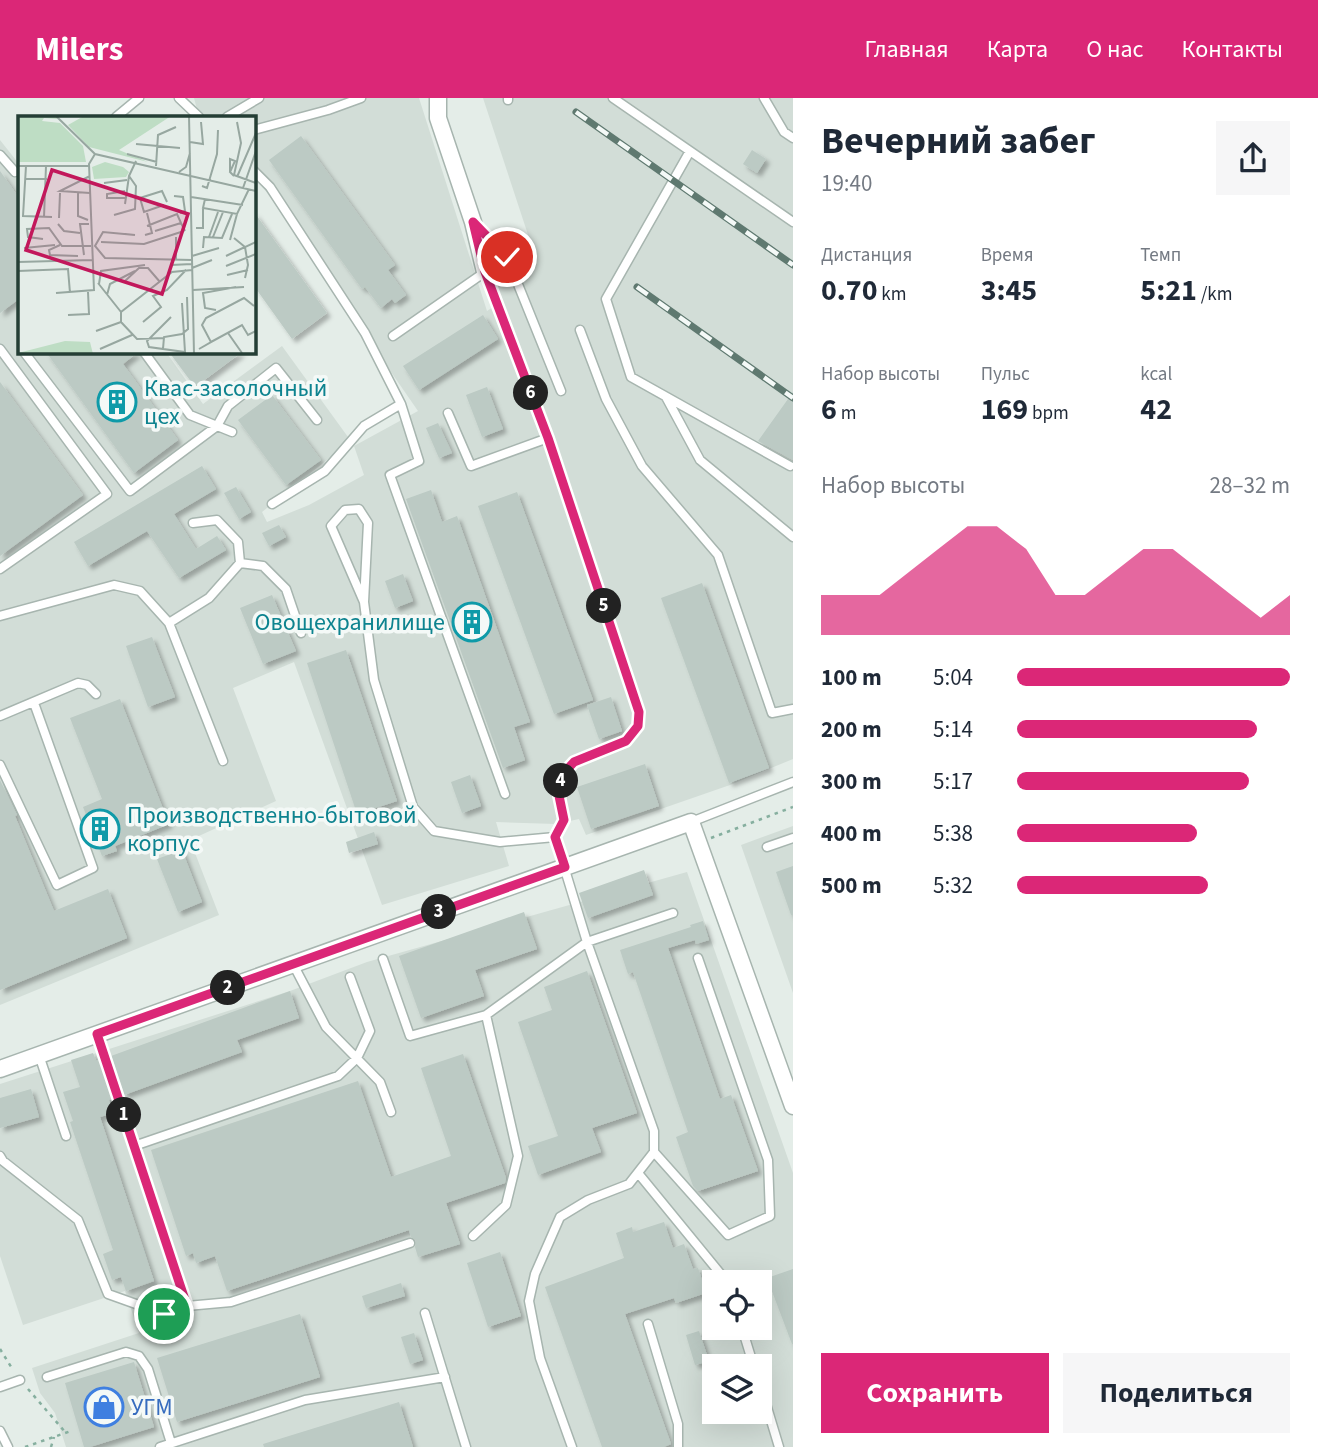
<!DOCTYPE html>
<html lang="ru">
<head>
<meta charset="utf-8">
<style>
	:root { --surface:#fff; --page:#f6f6f7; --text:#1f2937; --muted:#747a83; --accent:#db2777 }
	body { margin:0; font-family:"Source Sans 3",sans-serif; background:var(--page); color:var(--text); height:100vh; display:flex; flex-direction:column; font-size:26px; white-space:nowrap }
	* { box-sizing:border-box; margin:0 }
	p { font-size:23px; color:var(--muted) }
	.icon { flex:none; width:38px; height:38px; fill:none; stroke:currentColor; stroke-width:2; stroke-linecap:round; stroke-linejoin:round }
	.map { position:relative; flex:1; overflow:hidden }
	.side { display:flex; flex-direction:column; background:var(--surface); width:525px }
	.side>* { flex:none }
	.controls { position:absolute; left:702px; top:1172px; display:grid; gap:14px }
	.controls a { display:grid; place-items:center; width:70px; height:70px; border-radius:0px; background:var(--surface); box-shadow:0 7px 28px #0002; font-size:35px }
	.pin { position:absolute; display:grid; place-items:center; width:60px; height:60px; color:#fff; margin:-30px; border:4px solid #fff; border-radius:50%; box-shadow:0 2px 7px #0007 }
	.km { position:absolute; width:35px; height:35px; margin:-18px; border-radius:50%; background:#222; color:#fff; font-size:19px; line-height:35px; text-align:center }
	.round { display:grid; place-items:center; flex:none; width:74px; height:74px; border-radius:0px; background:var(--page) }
	.summary { display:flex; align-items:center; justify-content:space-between; height:119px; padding:0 28px }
	h1 { font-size:38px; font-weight:700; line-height:52px }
	.figures { display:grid; grid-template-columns:repeat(3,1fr); gap:10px; height:119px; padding:7px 28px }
	.figures div { display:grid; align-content:center }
	.figures b { font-size:30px; font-weight:700 }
	.figures small { font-size:19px; font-weight:400 }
	.figures p { font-size:19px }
	.chart { height:196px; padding:14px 28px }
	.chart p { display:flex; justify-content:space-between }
	.chart svg { width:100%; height:126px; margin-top:7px; fill:var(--accent); opacity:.7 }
	.button { display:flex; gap:14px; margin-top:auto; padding:14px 28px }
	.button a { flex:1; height:80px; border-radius:0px; background:var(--accent); color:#fff; font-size:28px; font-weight:700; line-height:80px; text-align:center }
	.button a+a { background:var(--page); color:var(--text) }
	ul { padding:0 28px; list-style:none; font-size:23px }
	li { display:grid; grid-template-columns:112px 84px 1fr; align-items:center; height:52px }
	li i { height:18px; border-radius:9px; background:var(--accent) }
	header { display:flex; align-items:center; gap:42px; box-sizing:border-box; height:98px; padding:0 35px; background:var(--accent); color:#fff }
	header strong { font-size:33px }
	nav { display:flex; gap:38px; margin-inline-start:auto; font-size:24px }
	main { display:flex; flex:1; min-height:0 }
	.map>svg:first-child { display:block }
</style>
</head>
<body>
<header>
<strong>Milers</strong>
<nav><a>Главная</a><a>Карта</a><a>О нас</a><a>Контакты</a></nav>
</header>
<main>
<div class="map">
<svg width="793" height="1349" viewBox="0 0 793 1349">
	<defs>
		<filter id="shadow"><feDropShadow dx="4" dy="4" stdDeviation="2" flood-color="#0004"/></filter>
	</defs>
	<rect width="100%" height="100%" fill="#e4ede8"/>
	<!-- built -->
	<path fill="#d2ddd7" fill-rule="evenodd" d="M 194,0 L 419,0 L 487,213 L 502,203 L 495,180 L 536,161 L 483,0 L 793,0 L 793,661 L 730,687 L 586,737 L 579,721 L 556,726 L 496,724 L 509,768 L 382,807 L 294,564 L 233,590 L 276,703 L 190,742 L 219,817 L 0,907 L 0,42 L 19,66 L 19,254 L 166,254 L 203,306 L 282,248 L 348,339 L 343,349 L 262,414 L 267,424 L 309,407 L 364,377 L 354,348 L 418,313 L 254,76 L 254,19 L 199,19 Z
		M 793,728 L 793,895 L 741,747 Z
		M 687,774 L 793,1075 L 793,1349 L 66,1349 L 55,1315 L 40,1295 L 32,1270 L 139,1235 L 125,1193 L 23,1227 L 0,1158 L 0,986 L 290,893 L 367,864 ZM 714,1185 L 760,1185 L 760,1230 L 714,1230 ZM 714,1269 L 760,1269 L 760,1314 L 714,1314 Z"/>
	<!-- building -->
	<path fill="#bccac4" filter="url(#shadow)" d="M 301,38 L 395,167 L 388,172 L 406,197 L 395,205 L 392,201 L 381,210 L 365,189 L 362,191 L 269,62 Z
		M 752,52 L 766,61 L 757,75 L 743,66 Z
		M 0,73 L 19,100 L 19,201 L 0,215 Z
		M 254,114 L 327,215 L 292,241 L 254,188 Z
		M 483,217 L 498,241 L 419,292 L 403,268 Z
		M 46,254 L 138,254 L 123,266 L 178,342 L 134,375 Z
		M 169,254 L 242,254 L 195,289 Z
		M 0,284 L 83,397 L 0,458 Z
		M 487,289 L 503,331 L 482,339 L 466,297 Z
		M 793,294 L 793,362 L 758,343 Z
		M 272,297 L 321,362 L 286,387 L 238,322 Z
		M 438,325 L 452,355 L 439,360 L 426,330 Z
		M 202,368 L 216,391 L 174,416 L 196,451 L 217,438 L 226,452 L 179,480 L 147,433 L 88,468 L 74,444 Z
		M 236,389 L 251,414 L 239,421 L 224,395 Z
		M 431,392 L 442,424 L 457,418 L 530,624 L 514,629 L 525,662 L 503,670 L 406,401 Z
		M 517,394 L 593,602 L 554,616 L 478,408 Z
		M 279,427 L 286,439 L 269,448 L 262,435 Z
		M 403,476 L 413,503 L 395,510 L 385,483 Z
		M 702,485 L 769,670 L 729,685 L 661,500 Z
		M 272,497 L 296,553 L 263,566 L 240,510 Z
		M 152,539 L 175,599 L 148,609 L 126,548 Z
		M 346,552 L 397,703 L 357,716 L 307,565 Z
		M 611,599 L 622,633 L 599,641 L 587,607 Z
		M 120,601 L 169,726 L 115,748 L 117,753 L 102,758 L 83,709 L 102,701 L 70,620 Z
		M 645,666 L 659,708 L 591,731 L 577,689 Z
		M 470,677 L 481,708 L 462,715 L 451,684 Z
		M 0,682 L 17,717 L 15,718 L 54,813 L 108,791 L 127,840 L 0,892 Z
		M 374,734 L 378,746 L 349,755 L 346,744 Z
		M 182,752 L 202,804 L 178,814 L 157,761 Z
		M 793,768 L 793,817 L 791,817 L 776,774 Z
		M 644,772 L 653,797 L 588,820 L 579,795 Z
		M 524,814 L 537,851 L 475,872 L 484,898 L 421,920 L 399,858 Z
		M 703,823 L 709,842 L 696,846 L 695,842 L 668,850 L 720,1001 L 731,997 L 758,1073 L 698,1093 L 693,1088 L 676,1039 L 688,1034 L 633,874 L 628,876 L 620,852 L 691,829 L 690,827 Z
		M 587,873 L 637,1015 L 592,1030 L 601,1054 L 538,1077 L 528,1048 L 558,1038 L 518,924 L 552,912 L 544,889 Z
		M 290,893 L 299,920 L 237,942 L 242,954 L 124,997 L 111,958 Z
		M 93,955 L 96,963 L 98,962 L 111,1001 L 109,1002 L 113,1015 L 100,1019 L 154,1183 L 126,1193 L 121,1179 L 112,1182 L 103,1156 L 113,1152 L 70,1024 L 73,1023 L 63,994 L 80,989 L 71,962 Z
		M 463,956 L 506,1080 L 505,1085 L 446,1105 L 460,1146 L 418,1159 L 415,1149 L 416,1142 L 411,1139 L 409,1132 L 227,1193 L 215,1158 L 196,1165 L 193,1155 L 186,1158 L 151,1052 L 358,983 L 391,1079 L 451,1058 L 421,970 Z
		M 31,991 L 39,1019 L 0,1030 L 0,1000 Z
		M 664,1124 L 673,1150 L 684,1146 L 693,1171 L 698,1170 L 706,1195 L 676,1205 L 674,1200 L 625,1216 L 671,1346 L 664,1349 L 602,1349 L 545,1189 L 624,1160 L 616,1135 L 632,1129 L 633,1134 Z
		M 500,1154 L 521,1218 L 488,1229 L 467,1165 Z
		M 793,1171 L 793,1246 L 792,1246 L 767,1180 Z
		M 401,1185 L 405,1198 L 366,1210 L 362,1198 Z
		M 300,1216 L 320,1279 L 177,1324 L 157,1260 Z
		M 699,1233 L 709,1263 L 695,1267 L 686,1237 Z
		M 414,1235 L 423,1262 L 410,1266 L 401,1239 Z
		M 134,1264 L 154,1329 L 90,1349 L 84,1349 L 65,1285 Z
		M 399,1304 L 413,1349 L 264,1349 L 263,1346 Z"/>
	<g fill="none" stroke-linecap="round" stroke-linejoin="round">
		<defs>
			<path id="service" d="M 179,0 L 199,19
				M 508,0 L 508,2
				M 613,0 L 793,124
				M 764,0 L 784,34 L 793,40
				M 116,19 L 139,0
				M 227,19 L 259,0
				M 254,32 L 328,12 L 361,0
				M 690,53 L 606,201 L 631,279 L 790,368
				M 0,57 L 15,74
				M 254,73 L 270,89 L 365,235 L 401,306 L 419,363 L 390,377 L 505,696
				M 478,129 L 507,159 L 561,293
				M 580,232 L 606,301 L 642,368 L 718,457 L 772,615 L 793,611
				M 0,251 L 107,396 L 0,471
				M 24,254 L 130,393 L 217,328 L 228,308 L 276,270 L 317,322
				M 144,254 L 190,317 L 232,334
				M 666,299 L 700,362 L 793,439
				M 448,315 L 471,368 L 548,340
				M 272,406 L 325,373 L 364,328 L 401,306
				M 240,465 L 263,468 L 286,491 L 301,535
				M 364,504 L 368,425 L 359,411 L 345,412 L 331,428 L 364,504 L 374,582 L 413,709 L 434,733 L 500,744 L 555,739 L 564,722 L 558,693 L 562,677 L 574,665 L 626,643 L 638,628 L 639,614 L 548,340 L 485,174 L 393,238
				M 0,518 L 114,487 L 140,493 L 169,525 L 223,663
				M 169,525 L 209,500 L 240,465 L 238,444 L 217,422 L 193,425
				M 0,618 L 78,585 L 87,587 L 96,596
				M 0,667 L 57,787 L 93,770 L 34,605
				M 691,724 L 793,684
				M 555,739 L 587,844 L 654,1033 L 654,1054 L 629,1086 L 588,1102 L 560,1119 L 535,1176 L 529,1203 L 540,1260 L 572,1349
				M 767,749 L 793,740
				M 383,861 L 410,938 L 486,917 L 587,844 L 673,815
				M 293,866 L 326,929 L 380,984 L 391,1014
				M 39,957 L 66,1038
				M 134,1048 L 338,978 L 357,960 L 370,933 L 350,879
				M 654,1054 L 728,1137 L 770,1118 L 768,1062 L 698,860
				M 0,1058 L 3,1063 L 78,1122 L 108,1196 L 164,1216 L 187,1208 L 97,937
				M 638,1075 L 728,1185
				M 473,1138 L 506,1107 L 518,1058 L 486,917
				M 187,1208 L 231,1204 L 410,1145
				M 425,1215 L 466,1349
				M 648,1226 L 678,1326 L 678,1349
				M 742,1230 L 754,1269
				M 47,1279 L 126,1254 L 139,1258 L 148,1271 L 171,1345
				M 760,1286 L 779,1349
				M 0,1289 L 20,1282
				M 0,1333 L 8,1349
				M 160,1349 L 305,1302 L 445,1279"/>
			<path id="minor" d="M 438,0 L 438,20 L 473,124 L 485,174
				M 0,971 L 691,724 L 793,1008"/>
		</defs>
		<!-- service casing -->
		<use href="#service" stroke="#a7b5af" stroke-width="11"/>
		<!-- minor casing -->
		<use href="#minor" stroke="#a7b5af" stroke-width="19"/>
		<!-- path -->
		<path stroke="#86af9f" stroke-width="2.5" stroke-dasharray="3.5 5" stroke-linecap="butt" d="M 711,740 L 793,709
			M 0,1251 L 13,1272
			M 28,1291 L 66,1335
			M 25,1349 L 71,1333
			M 51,1349 L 54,1339"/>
		<!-- service -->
		<use href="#service" stroke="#fff" stroke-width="8"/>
		<!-- minor -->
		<use href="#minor" stroke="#fff" stroke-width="16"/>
		<defs>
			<path id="rail" d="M 576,14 L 793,167
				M 637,189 L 793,300"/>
		</defs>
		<!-- rail casing -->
		<use href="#rail" stroke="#5f7970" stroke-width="7"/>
		<!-- rail -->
		<use href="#rail" stroke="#f4f9f7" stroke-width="4.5" stroke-dasharray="13" stroke-linecap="butt"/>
	</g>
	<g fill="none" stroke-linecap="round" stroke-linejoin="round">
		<defs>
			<path id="route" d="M 164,1216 L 187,1208 L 97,936 L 565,769 L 555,739 L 564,722 L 558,693 L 562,677 L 574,664 L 626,643 L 638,628 L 639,614 L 548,340 L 485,174 L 473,124 L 507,159"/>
		</defs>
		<!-- route casing -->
		<use href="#route" stroke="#fff" stroke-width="14"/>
		<!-- route -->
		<use href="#route" stroke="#db2777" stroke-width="9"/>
	</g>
	<!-- icons -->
	<defs>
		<symbol id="building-ring" viewBox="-11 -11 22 22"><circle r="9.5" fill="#f4f9f7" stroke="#0f9aa8" stroke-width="1.5"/><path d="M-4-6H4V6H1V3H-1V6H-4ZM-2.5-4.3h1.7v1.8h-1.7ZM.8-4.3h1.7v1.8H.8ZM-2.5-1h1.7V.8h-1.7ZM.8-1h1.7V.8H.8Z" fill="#0f9aa8"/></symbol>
		<symbol id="shop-ring" viewBox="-11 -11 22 22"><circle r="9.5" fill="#f4f9f7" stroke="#3f7fe0" stroke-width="1.5"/><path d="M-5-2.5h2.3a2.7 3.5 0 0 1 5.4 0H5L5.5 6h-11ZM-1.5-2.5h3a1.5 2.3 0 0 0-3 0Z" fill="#3f7fe0"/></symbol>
	</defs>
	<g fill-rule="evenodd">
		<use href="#building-ring" x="95" y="282" width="44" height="44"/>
		<use href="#building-ring" x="450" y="502" width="44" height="44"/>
		<use href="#building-ring" x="78" y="709" width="44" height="44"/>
		<use href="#shop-ring" x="82" y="1287" width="44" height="44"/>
	</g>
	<g text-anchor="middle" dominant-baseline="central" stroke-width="7" stroke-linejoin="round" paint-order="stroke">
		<!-- culture labels -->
		<g font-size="24" fill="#0d838f" stroke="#f4f9f7" text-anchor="start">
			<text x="144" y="290">Квас-засолочный<tspan x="144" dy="28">цех</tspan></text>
			<text x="445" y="524" text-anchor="end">Овощехранилище</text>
			<text x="127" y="717">Производственно-бытовой<tspan x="127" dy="28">корпус</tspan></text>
		</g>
		<!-- shop labels -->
		<g font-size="24" fill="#366cbe" stroke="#f4f9f7" text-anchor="start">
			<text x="131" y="1309">УГМ</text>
		</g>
	</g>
	<!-- overview -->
	<g transform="translate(18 18)">
		<rect width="238" height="238" fill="#e4ede8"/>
		<path d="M 0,0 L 36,0 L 40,3 L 26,2 L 24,5 L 42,7 L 65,30 L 68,46 L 0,46 ZM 66,0 L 153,0 L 101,34 L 130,46 L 71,31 L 50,9 ZM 87,46 L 105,51 L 111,56 L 108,61 L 76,63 L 74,51 ZM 47,225 L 72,226 L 75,238 L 0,237 Z" fill="#beddc4"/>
		<path fill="none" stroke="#97a7a0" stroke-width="2" d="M 38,0 L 77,38 L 238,75M 171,0 L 176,238M 219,6 L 223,27 L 216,59 L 238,67M 172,26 L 185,28 L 183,6M 118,28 L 162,32M 109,38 L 139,46M 0,50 L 71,50M 8,50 L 5,100 L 34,101M 138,50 L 140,19 L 158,11M 161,56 L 168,51 L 172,37M 212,56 L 212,43 L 217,45 L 212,56 L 216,60M 72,60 L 42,75 L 72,77M 219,61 L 238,17M 7,63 L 29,63M 86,67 L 109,64M 184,70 L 189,72 L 199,38 L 200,14M 225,72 L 238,35M 107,75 L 89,78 L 89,82 L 108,82M 60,77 L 60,100 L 70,104M 156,80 L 165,81 L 167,95 L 162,97M 173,81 L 225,89M 187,83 L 185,92 L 219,98 L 231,73M 107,88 L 111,60M 146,89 L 126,96 L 122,82 L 144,75 L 149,86M 96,99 L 117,93 L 118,70 L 111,60 L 118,45M 26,101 L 28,50M 41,102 L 42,77M 40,108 L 46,115 L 62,117M 129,110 L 159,98 L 163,107M 178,112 L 185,112 L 185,92M 137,115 L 163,107 L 167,115M 107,118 L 117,119 L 85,116 L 77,130 L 87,142 L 174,144M 127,119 L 134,117 L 129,97M 191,121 L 200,96M 195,121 L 205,96M 25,123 L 10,121 L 9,113 L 31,112 L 44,130 L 73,130M 212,124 L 219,98M 83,126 L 126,128 L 166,115M 42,129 L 31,134 L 32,139 L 60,140M 6,132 L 37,129M 185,132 L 186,121 L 204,122 L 214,98M 66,139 L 62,108 L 71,108M 174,140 L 201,132M 208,140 L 227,131 L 216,122M 158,143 L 158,121M 0,146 L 74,144M 153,149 L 174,148M 208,150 L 238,138M 174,152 L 194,144M 0,155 L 50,153 L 52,177M 209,159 L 230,154M 227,162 L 230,149 L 227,131 L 238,126M 107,165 L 121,152 L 130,152 L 142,166M 80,167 L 103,196M 81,168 L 83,155 L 127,149M 175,174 L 226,171M 38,177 L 76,174 L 71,48 L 77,38M 89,179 L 92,168 L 117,155M 198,194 L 187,192 L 185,177 L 218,171M 50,199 L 71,198 L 70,176M 153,201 L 129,225 L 131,231 L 167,236 L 164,187M 125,206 L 143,191 L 135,180 L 149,174 L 168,154M 78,215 L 103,206M 210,217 L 224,237M 146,222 L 119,223 L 103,206 L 103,196 L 154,156 L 174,154M 193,226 L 224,209 L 230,219 L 238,215M 82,233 L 114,219M 145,233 L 146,221 L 164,218 L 170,213 L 169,181M 181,233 L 193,226 L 184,209 L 188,202 L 226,182 L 236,190"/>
		<path fill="#c2185b" fill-opacity="0.15" stroke="#c2185b" stroke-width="3.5" d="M 34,54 L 170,98 L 144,178 L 8,134 Z"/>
		<rect width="238" height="238" fill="none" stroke="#243e35" stroke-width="3.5"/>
	</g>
</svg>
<div class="controls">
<a><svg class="icon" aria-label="locate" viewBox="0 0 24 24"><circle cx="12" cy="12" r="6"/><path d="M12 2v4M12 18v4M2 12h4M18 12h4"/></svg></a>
<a><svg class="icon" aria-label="layers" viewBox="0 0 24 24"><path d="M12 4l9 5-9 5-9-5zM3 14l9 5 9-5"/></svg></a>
</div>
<div class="pin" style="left:164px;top:1216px;background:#1e9e55"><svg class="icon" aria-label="arrive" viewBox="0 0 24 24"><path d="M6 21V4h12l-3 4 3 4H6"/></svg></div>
<div class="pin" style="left:507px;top:159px;background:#d93025"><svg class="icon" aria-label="check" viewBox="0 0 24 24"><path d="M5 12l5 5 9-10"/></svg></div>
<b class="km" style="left:124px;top:1017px">1</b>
<b class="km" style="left:228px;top:890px">2</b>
<b class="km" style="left:439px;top:814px">3</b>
<b class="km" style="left:561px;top:683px">4</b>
<b class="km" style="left:604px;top:508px">5</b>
<b class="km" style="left:531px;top:295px">6</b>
</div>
<section class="side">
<div class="summary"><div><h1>Вечерний забег</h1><p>19:40</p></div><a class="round"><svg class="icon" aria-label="share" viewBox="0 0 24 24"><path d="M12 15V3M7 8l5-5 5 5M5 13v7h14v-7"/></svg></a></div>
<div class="figures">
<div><p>Дистанция</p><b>0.70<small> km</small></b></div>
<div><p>Время</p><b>3:45</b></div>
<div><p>Темп</p><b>5:21<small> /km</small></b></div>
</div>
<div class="figures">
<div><p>Набор высоты</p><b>6<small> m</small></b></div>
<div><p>Пульс</p><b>169<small> bpm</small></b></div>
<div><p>kcal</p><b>42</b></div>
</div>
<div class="chart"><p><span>Набор высоты</span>28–32 m</p>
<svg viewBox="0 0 160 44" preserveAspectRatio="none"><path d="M0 44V30L10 30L20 30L30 22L40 14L50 6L60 6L70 14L80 30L90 30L100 22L110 14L120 14L130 22L140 30L150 38L160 30V44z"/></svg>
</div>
<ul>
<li><b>100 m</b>5:04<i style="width:100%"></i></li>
<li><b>200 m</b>5:14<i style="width:88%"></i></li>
<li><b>300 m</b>5:17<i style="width:85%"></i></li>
<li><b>400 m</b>5:38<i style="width:66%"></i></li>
<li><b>500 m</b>5:32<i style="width:70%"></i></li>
</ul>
<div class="button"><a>Сохранить</a><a>Поделиться</a></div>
</section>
</main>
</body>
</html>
